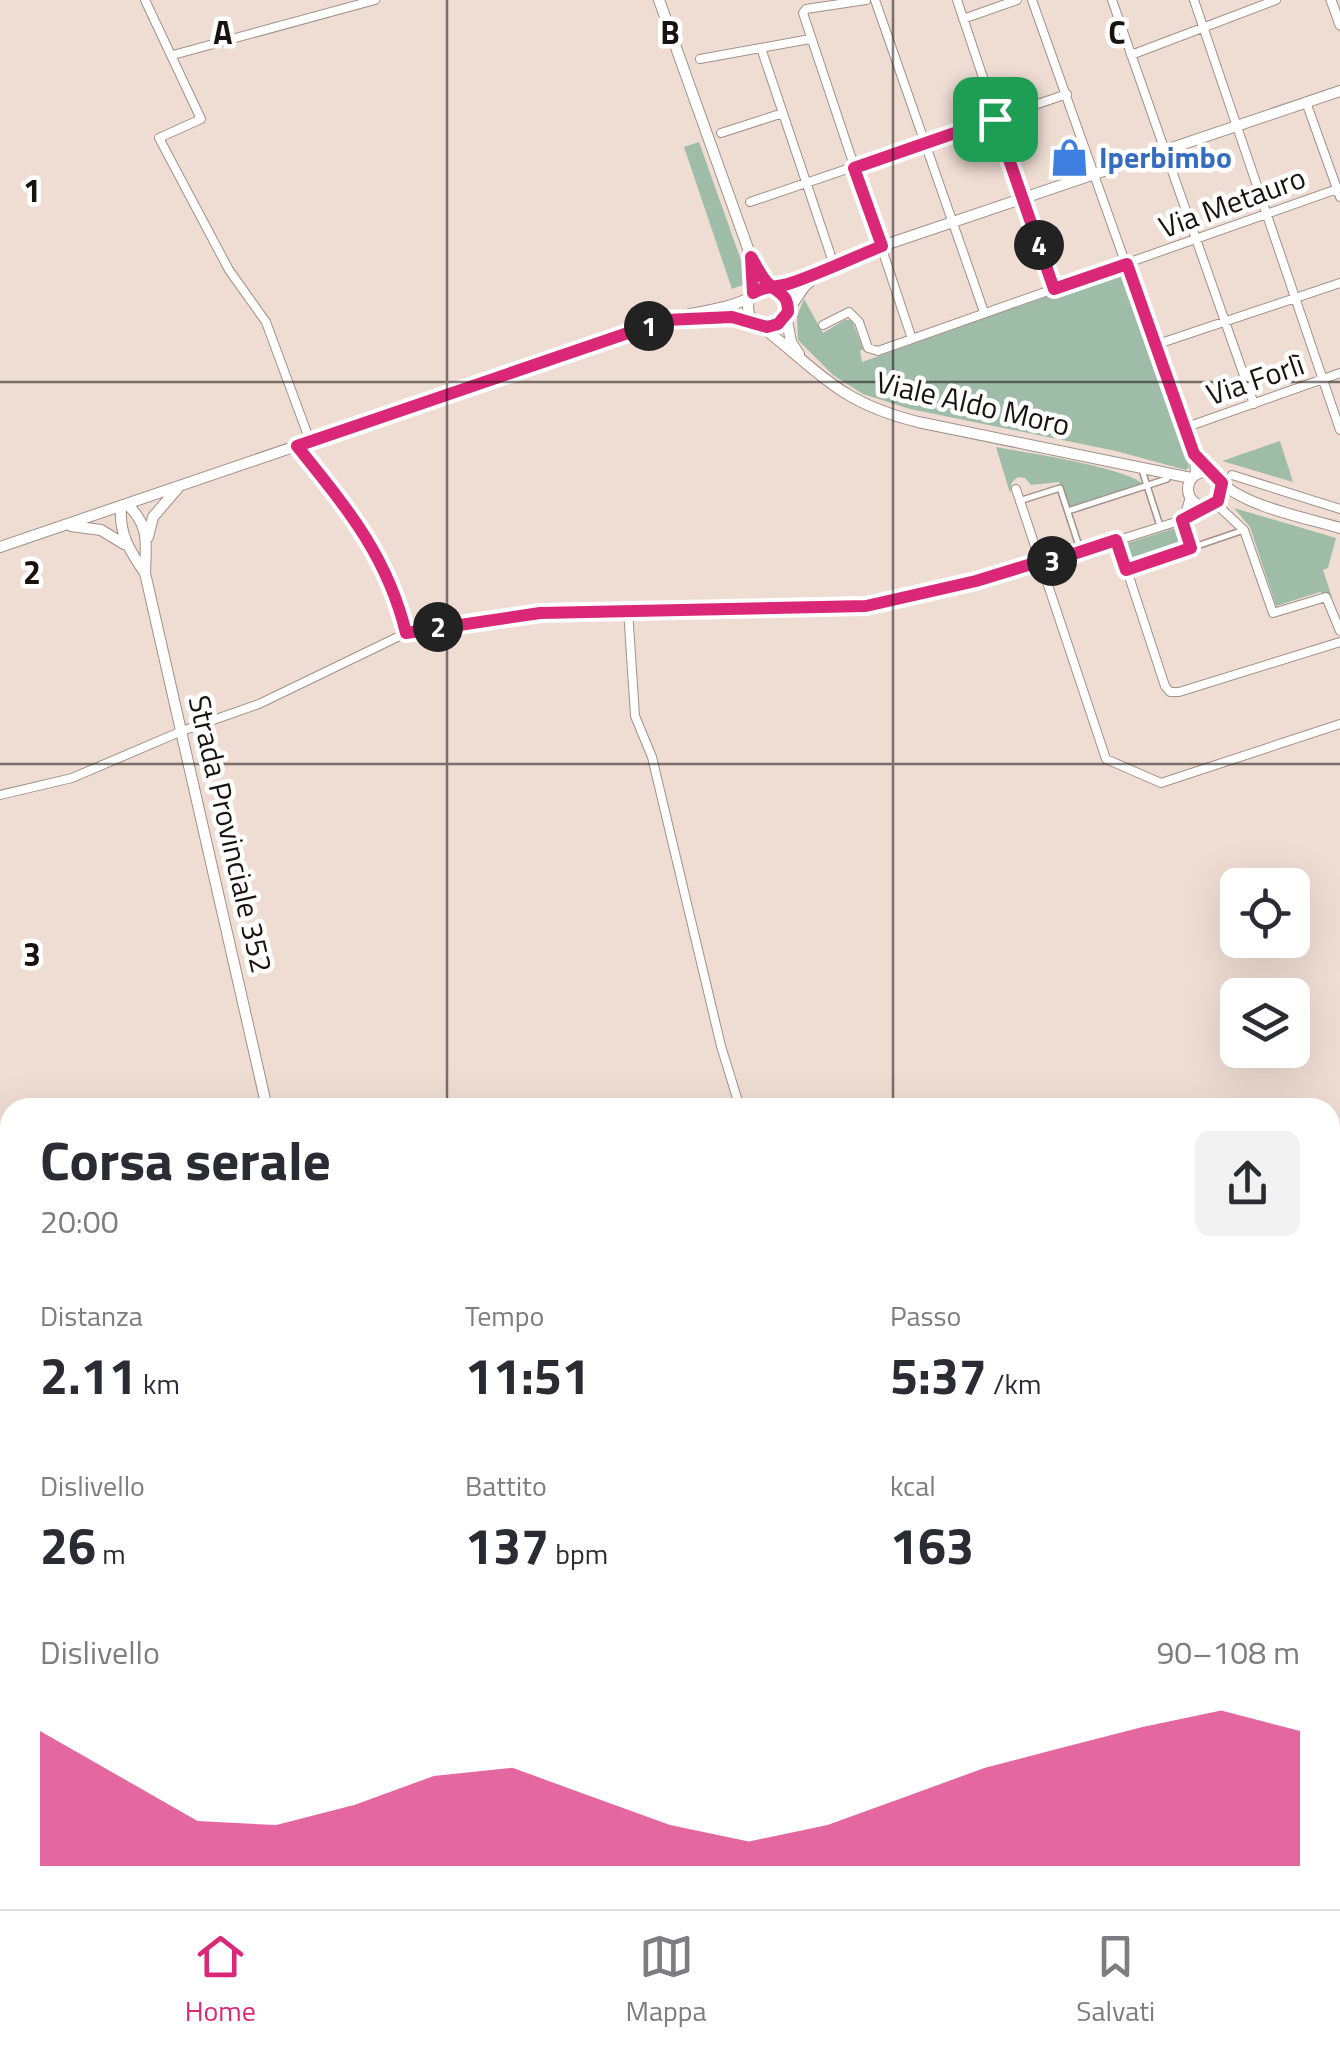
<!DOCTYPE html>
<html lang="it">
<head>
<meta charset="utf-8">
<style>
	:root { --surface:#fff; --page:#f2f2f3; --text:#2b2b33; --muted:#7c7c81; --line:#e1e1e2; --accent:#db2777 }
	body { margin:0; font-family:"Titillium Web",sans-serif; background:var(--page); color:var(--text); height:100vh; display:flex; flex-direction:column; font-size:38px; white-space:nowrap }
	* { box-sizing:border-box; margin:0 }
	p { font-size:32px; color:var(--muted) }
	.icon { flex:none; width:55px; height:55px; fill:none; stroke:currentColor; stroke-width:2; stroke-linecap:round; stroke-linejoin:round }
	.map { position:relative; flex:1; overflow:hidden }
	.details { position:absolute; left:0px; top:1098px; width:1340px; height:812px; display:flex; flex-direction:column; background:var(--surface); border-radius:30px 30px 0 0; box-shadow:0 10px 40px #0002 }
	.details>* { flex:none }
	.controls { position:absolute; left:1220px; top:868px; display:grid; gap:20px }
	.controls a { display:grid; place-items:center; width:90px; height:90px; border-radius:15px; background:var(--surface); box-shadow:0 10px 40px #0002; font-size:50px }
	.pin { position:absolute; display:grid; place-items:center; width:85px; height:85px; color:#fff; margin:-42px; border-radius:20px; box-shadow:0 5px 15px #0006 }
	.km { position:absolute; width:50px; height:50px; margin:-25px; border-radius:50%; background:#222; color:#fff; font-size:28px; line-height:50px; text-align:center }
	.round { display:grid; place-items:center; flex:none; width:105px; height:105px; border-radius:15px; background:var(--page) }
	.overview { display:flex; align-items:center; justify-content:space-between; height:170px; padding:0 40px }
	h1 { font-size:55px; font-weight:700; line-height:75px }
	.figures { display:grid; grid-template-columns:repeat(3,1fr); gap:15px; height:170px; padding:10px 40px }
	.figures div { display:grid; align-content:center }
	.figures b { font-size:50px; font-weight:700 }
	.figures small { font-size:28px; font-weight:400 }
	.figures p { font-size:28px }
	.chart { height:280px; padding:20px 40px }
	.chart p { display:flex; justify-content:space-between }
	.chart svg { width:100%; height:180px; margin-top:10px; fill:var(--accent); opacity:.7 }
	.dock { display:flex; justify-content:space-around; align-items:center; height:140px; border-top:2px solid var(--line); background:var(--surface); font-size:28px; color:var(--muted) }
	.dock a { display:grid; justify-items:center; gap:5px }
	.dock .current { color:var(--accent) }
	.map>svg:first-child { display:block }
</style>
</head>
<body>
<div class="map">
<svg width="1340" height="1909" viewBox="0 0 1340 1909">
	<rect width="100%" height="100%" fill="#efddd4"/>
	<!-- green -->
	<path fill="#9ebca7" d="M 699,142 L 747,277 L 748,283 L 732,289 L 684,147 Z
		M 1122,270 L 1186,454 L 1189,467 L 1186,470 L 1116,451 L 910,409 L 863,394 L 833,375 L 798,340 L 797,316 L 804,299 L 823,333 L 845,320 L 852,320 L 863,349 L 860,351 L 862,362 Z
		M 1280,441 L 1293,482 L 1222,461 Z
		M 996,447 C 1024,452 1130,468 1144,485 L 1069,509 L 1059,482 L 1031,485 L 1025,478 L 1018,477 L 1012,482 L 1010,493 Z
		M 1234,508 L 1336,538 L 1328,568 L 1323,570 L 1332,597 L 1320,592 L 1276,606 L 1250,527 Z
		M 1181,526 L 1188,548 L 1141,564 L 1138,556 L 1132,558 L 1134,563 L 1130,560 L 1128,543 Z"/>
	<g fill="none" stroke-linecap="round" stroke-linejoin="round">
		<defs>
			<path id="pedestrian" d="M 1141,467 L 1160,526
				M 1019,501 L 1060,488 L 1081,552
				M 1068,511 L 1167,479 L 1168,473
				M 1181,518 L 1191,548
				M 1126,570 L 1244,530"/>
			<path id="minor" d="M 145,0 L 201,119 L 159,138 L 229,270 L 266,322 L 310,441
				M 866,0 L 806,9 L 803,13 L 912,339
				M 875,0 L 984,312
				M 957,0 L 1054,289
				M 1032,0 L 1184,428 L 1194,454 L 1208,472
				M 1112,0 L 1254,404
				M 1194,0 L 1340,430
				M 963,19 L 1017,0
				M 761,48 L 834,265
				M 173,55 L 375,0
				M 1131,55 L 1276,0
				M 700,59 L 810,39
				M 1306,102 L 1340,197
				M 721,133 L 783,113
				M 750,202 L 1067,94
				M 823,325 L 849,312 L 859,322 L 868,348 L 878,351 L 1340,188
				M 1155,345 L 1340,283
				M 1184,428 L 1340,373
				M 297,446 C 346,507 386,555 406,633
				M 1194,454 L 1195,475
				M 1232,475 L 1340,509
				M 1016,489 L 1106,759 L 1161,783 L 1340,724
				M 1215,503 L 1244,530 L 1273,613 L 1326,597 L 1340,631
				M 1180,519 L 1185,514 L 1190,497
				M 1117,540 L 1165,686 L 1170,692 L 1179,692 L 1340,642
				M 1040,565 L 1185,519 L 1206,506
				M 628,610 L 635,716 L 652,757 L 721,1046 L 740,1108
				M 0,795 L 72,778 L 182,731 L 259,704 L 406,633 L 540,613 L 866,606 L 976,581 L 1038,561
				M 868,1900 L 869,1909"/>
			<path id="tertiary" d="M 1331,0 L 1340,25"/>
			<path id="secondary" d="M 659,0 L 751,257 L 771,287
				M748 307a20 20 0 1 1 40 0a20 20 0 1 1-40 0Z
				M 775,288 L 882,246 L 1340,91
				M 789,309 L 804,287 L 816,276
				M 786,315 L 791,342 L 799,354
				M 697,317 L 731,317 L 754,322
				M 761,326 C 821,373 838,402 918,422 L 1191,478
				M1188 489a17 17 0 1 1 34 0a17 17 0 1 1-34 0Z
				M 1222,483 C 1247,507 1307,518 1340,528
				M 127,504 C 150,526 146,542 145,573 L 267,1108
				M 121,506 C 119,534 129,550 145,573
				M 71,526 L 101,530 L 124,544
				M 148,537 L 153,517 L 178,488
				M 0,547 L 666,320 C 694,311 723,311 749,298
				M 485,1900 L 488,1909"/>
		</defs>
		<!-- pedestrian casing -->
		<use href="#pedestrian" stroke="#a19188" stroke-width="8"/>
		<!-- minor casing -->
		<use href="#minor" stroke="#a19188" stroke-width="10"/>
		<!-- tertiary casing -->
		<use href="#tertiary" stroke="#a19188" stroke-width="11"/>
		<!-- secondary casing -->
		<use href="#secondary" stroke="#a19188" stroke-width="12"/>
		<!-- pedestrian -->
		<use href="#pedestrian" stroke="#fff" stroke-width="5"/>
		<!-- minor -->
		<use href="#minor" stroke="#fff" stroke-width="8"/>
		<!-- tertiary -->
		<use href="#tertiary" stroke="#fff" stroke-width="9"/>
		<!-- secondary -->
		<use href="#secondary" stroke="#fff" stroke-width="10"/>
	</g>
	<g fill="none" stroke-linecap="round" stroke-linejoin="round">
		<defs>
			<path id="route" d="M 995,119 L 854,168 L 882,246 C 852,258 821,273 791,283 C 777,288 765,285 753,293 L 751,257 C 757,266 762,280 771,286 C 782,295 788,296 788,312 L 778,324 L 767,327 L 732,317 L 666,320 L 297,446 C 346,507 387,555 406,633 L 540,613 L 866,606 L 976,581 L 1038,562 L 1040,565 L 1116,540 L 1126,570 L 1191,548 L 1182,520 L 1218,501 L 1222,483 L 1194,454 L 1127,264 L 1054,289 L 995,119"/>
		</defs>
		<!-- route casing -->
		<use href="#route" stroke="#fff" stroke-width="20"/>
		<!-- route -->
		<use href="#route" stroke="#db2777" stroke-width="12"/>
	</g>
	<!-- grid -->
	<path fill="none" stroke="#191310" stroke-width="2.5" stroke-opacity="0.55" d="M 447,0 L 447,1108M 893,0 L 893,1108M 0,382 L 1340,382M 0,764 L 1340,764M 0,1145 L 10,1145M 1330,1145 L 1340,1145M 0,1527 L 10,1527M 1330,1527 L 1340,1527M 447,1900 L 447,1909M 893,1900 L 893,1909"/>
	<!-- icons -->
	<defs>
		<symbol id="shop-bare" viewBox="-9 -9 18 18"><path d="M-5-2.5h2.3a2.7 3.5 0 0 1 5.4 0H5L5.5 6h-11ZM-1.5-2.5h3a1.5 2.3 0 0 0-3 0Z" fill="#3f7fe0" stroke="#fff" stroke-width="2.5" paint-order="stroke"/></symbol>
	</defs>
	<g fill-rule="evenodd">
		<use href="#shop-bare" x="1042" y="130" width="55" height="55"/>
	</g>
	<g text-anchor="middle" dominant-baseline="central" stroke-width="9" stroke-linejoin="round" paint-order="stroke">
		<!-- shop labels -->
		<g font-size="30" font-weight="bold" fill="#366cbe" stroke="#fff" text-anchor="start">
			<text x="1099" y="157">Iperbimbo</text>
		</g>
		<!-- street labels -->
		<g font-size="30" fill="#191310" stroke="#fff">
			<text transform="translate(1232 202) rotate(-20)">Via Metauro</text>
			<text transform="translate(1255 379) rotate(-19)">Via Forlì</text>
			<text transform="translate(973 403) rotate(13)">Viale Aldo Moro</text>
			<text transform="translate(231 834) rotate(77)">Strada Provinciale 352</text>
		</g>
	</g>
	<g font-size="32" text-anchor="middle" font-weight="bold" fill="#191310" stroke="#fff" stroke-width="9" stroke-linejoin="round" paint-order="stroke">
		<text x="223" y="44">A</text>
		<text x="670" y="44">B</text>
		<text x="1117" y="44">C</text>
		<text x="32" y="202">1</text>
		<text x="32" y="584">2</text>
		<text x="32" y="966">3</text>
	</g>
</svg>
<div class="controls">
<a><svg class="icon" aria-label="locate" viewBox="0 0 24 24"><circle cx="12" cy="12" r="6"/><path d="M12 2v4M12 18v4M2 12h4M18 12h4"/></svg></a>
<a><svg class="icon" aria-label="layers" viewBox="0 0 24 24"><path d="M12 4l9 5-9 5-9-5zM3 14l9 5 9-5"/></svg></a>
</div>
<div class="pin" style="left:995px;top:119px;background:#1e9e55"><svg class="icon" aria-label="arrive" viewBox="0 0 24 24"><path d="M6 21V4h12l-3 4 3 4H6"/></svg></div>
<b class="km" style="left:649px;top:326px">1</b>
<b class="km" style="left:438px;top:627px">2</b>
<b class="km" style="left:1052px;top:561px">3</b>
<b class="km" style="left:1039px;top:245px">4</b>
<section class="details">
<div class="overview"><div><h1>Corsa serale</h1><p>20:00</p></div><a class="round"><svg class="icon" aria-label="share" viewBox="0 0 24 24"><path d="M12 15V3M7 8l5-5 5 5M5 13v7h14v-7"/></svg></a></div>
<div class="figures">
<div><p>Distanza</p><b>2.11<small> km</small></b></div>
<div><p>Tempo</p><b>11:51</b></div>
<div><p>Passo</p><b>5:37<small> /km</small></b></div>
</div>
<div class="figures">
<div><p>Dislivello</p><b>26<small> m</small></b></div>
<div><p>Battito</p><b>137<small> bpm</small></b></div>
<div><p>kcal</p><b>163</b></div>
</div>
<div class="chart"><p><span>Dislivello</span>90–108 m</p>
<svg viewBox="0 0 160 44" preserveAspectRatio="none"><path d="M0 44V11L10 22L20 33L30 34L40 29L50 22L60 20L70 27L80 34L90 38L100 34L110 27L120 20L130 15L140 10L150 6L160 11V44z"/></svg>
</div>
</section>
</div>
<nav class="dock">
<a class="current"><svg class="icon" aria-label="home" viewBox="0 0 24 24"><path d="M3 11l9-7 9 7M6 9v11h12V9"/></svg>Home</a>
<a><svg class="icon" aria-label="map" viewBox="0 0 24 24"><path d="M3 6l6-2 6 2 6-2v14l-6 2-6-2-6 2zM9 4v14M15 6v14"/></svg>Mappa</a>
<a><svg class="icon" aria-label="saved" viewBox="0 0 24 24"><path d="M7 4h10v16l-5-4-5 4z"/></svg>Salvati</a>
</nav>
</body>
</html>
